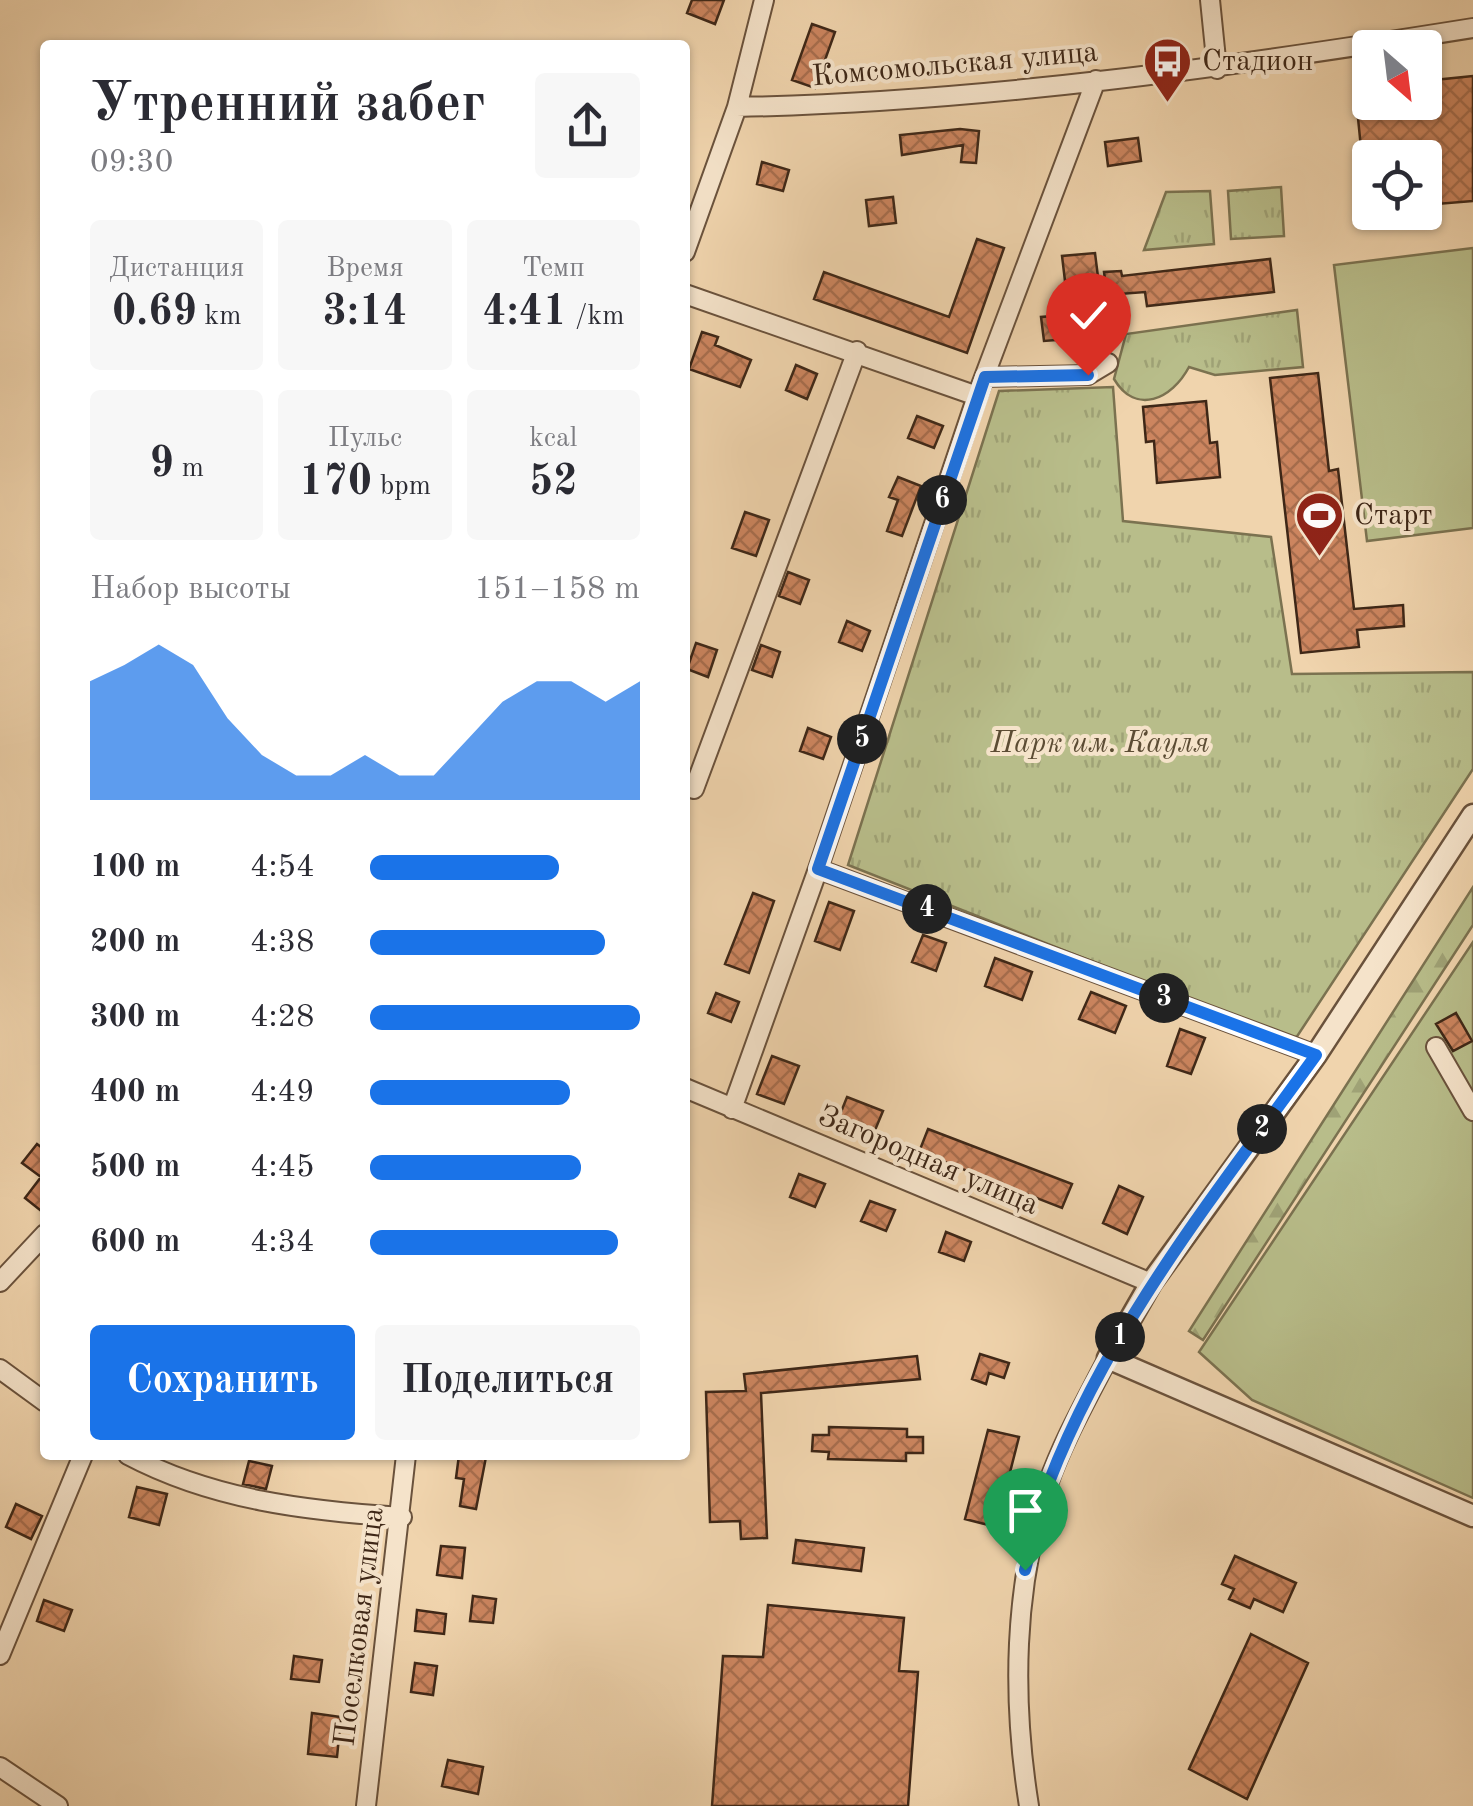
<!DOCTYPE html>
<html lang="ru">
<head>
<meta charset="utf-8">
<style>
	:root { --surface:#fff; --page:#f7f7f7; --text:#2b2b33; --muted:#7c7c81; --accent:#1a73e8 }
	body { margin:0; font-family:"Old Standard TT",serif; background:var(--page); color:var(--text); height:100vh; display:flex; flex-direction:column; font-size:38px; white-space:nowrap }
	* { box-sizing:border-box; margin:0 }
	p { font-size:32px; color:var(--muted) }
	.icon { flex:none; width:55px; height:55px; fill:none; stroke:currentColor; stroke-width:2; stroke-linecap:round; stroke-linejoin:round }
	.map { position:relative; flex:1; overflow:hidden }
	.sheet { position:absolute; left:40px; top:40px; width:650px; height:1420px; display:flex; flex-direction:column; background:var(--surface); border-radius:10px; box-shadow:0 2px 8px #0004 }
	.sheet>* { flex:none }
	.needle { width:65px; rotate:152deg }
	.buttons { position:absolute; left:1352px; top:30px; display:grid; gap:20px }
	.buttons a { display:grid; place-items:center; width:90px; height:90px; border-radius:10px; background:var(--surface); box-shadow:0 2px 8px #0004; font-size:50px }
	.pin { position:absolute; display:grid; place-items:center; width:85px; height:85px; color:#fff; margin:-102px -42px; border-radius:50% 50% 50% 0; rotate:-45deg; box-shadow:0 0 10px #0007 }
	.pin .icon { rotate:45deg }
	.km { position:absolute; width:50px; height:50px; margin:-25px; border-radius:50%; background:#222; color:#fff; font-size:28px; line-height:50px; text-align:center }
	.round { display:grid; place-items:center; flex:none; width:105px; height:105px; border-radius:10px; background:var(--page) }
	.overview { display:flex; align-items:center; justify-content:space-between; height:170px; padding:0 50px }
	h1 { font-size:55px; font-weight:800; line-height:75px }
	.metrics { display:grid; grid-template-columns:repeat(3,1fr); gap:15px; height:170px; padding:10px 50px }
	.metrics div { display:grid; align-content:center; border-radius:10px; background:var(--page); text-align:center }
	.metrics b { font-size:42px; font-weight:800 }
	.metrics small { font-size:28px; font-weight:400 }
	.metrics p { font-size:28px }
	.chart { height:280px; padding:20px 50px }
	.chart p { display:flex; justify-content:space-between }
	.chart svg { width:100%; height:180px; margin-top:10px; fill:var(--accent); opacity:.7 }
	.primary-button { display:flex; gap:20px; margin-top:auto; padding:20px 50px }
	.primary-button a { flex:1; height:115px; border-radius:10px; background:var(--accent); color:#fff; font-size:40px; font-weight:800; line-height:115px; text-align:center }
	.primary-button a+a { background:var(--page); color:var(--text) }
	ul { padding:0 50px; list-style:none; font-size:32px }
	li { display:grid; grid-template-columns:160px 120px 1fr; align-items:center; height:75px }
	li i { height:25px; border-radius:12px; background:var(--accent) }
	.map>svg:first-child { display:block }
</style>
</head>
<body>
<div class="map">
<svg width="1473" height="1806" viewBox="0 0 1473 1806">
	<defs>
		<pattern id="grass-tufts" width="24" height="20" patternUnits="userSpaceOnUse" patternTransform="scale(2.5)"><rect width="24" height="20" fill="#b8bd8a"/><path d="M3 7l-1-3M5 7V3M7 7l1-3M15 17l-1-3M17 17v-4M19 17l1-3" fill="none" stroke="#9fa276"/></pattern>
		<pattern id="forest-firs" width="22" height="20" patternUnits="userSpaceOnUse" patternTransform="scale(2.5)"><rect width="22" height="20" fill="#b8bd8a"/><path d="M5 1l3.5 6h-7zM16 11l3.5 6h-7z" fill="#9fa276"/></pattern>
		<pattern id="building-cross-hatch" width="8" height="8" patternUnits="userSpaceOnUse" patternTransform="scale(2.5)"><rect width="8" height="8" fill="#cc855f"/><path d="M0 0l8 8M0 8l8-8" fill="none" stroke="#a76d4d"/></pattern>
	</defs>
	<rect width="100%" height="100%" fill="#f0d4ad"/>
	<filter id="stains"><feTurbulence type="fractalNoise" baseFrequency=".002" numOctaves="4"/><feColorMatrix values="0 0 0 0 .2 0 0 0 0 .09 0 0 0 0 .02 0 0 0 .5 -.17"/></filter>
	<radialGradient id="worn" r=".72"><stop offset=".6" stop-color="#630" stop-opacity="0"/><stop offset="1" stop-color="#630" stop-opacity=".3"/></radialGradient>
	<!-- grass -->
	<path fill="url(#grass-tufts)" stroke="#7b7250" stroke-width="2.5" d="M 1281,187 L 1284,236 L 1231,239 L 1228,191 Z
		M 1210,191 L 1214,244 L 1144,250 L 1166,192 Z
		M 1297,310 L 1303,367 L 1215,375 L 1189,367 C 1172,399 1136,416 1114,379 L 1126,334 Z
		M 1113,387 L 1123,521 L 1271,537 L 1292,674 L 1473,672 L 1473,769 L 1294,1041 L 848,865 L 999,391 Z"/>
	<!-- forest -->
	<path fill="url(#forest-firs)" stroke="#7b7250" stroke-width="2.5" d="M 1473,887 L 1473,925 L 1203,1340 L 1189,1331 Z"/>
	<!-- garden -->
	<path fill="#b8bd8a" stroke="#7b7250" stroke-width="2.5" d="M 1473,248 L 1473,528 L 1367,541 L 1334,265 Z
		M 1473,942 L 1473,1498 L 1252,1400 L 1199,1352 Z"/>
	<!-- building -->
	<path fill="url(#building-cross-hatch)" stroke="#3e2717" stroke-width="2.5" d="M 692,0 L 724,0 L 715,24 L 687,13 Z
		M 812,24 L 835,32 L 815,88 L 792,80 Z
		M 1473,76 L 1473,201 L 1425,205 L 1425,158 L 1362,158 L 1355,88 L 1370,86 L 1370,102 L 1425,102 L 1425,81 Z
		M 960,129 L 979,131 L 976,163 L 961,162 L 963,145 L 902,155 L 900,135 Z
		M 1138,138 L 1141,161 L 1108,166 L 1105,142 Z
		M 762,162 L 789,170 L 783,191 L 757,184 Z
		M 893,197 L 896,223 L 869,226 L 866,200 Z
		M 977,239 L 1004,248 L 967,353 L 814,299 L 824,272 L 949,317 Z
		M 1095,253 L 1098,277 L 1065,281 L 1062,256 Z
		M 1270,259 L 1274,292 L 1147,306 L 1145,292 L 1107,295 L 1104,272 L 1121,271 L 1122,276 Z
		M 1079,314 L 1082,338 L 1044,341 L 1041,317 Z
		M 702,332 L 718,337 L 715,345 L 751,360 L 740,387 L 689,369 Z
		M 796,365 L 817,374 L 807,399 L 786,390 Z
		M 1318,373 L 1329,471 L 1338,469 L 1354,609 L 1403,605 L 1404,626 L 1357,630 L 1359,647 L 1301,653 L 1270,378 Z
		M 1206,401 L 1210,443 L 1217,442 L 1220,477 L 1157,483 L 1154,441 L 1146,442 L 1143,407 Z
		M 917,416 L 943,426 L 934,448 L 908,438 Z
		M 898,477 L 921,486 L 902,536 L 887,531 L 898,500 L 889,497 Z
		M 745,512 L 769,520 L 756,556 L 732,548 Z
		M 788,572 L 809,580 L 800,604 L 779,596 Z
		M 847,621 L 870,631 L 862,651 L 839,642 Z
		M 696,643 L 717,650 L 708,677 L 687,669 Z
		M 761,645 L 780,652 L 772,677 L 752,670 Z
		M 808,728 L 831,737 L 823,759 L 800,751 Z
		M 753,893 L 774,901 L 749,973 L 725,964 Z
		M 829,902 L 854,911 L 840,950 L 815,941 Z
		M 923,935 L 946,943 L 936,971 L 912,962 Z
		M 995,958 L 1032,972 L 1022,1000 L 985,986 Z
		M 1091,992 L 1126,1006 L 1115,1033 L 1079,1019 Z
		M 716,993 L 739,1002 L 731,1022 L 708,1013 Z
		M 1456,1013 L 1472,1041 L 1453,1051 L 1436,1024 Z
		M 1180,1029 L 1205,1038 L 1191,1074 L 1167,1066 Z
		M 772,1056 L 799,1066 L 784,1104 L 757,1094 Z
		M 847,1097 L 883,1111 L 873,1135 L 837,1122 Z
		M 928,1129 L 1072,1184 L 1062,1208 L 919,1152 Z
		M 37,1144 L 45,1150 L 45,1214 L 25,1198 L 41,1177 L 22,1163 Z
		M 799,1174 L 825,1184 L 815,1207 L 790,1197 Z
		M 1119,1186 L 1143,1197 L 1127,1234 L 1103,1223 Z
		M 870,1201 L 895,1210 L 886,1231 L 861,1221 Z
		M 946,1232 L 971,1242 L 964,1261 L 939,1252 Z
		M 980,1354 L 1009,1363 L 1004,1378 L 989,1373 L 986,1384 L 972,1379 Z
		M 917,1356 L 920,1379 L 761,1393 L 767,1538 L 741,1539 L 740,1521 L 710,1522 L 706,1392 L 746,1391 L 744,1374 Z
		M 829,1427 L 907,1429 L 907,1437 L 923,1437 L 923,1453 L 906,1453 L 906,1461 L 828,1459 L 829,1452 L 812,1451 L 813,1435 L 829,1435 Z
		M 988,1430 L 1019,1437 L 996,1527 L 965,1519 Z
		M 459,1455 L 486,1457 L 476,1509 L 460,1506 L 464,1479 L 456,1478 Z
		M 249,1461 L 272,1466 L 266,1489 L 243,1484 Z
		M 137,1487 L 167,1494 L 159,1525 L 129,1517 Z
		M 16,1504 L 42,1516 L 31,1539 L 6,1527 Z
		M 796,1540 L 864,1548 L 861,1571 L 793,1563 Z
		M 441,1546 L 465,1548 L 462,1578 L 437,1575 Z
		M 1235,1556 L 1296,1583 L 1283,1612 L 1254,1599 L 1250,1608 L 1229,1599 L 1234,1589 L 1222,1584 Z
		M 473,1596 L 496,1599 L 493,1623 L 470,1621 Z
		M 44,1600 L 72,1610 L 64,1631 L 37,1621 Z
		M 768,1605 L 904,1618 L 899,1671 L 918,1672 L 908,1806 L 712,1806 L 723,1656 L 763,1657 Z
		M 417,1610 L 446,1614 L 444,1634 L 415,1631 Z
		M 1251,1634 L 1308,1663 L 1247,1799 L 1189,1769 Z
		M 294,1656 L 322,1660 L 319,1682 L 291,1679 Z
		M 415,1663 L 437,1666 L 433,1695 L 411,1692 Z
		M 312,1713 L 341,1717 L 337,1757 L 308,1754 Z
		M 448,1760 L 483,1767 L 478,1794 L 442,1786 Z"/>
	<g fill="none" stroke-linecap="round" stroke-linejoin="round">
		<defs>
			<path id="minor" d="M 1210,0 L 1217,69
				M 737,107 C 984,102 1229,67 1473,28
				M 685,252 L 737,107 L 764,0
				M 685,294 L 977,396
				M 985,377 L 1088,375 L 1108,363
				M 685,786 L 694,789 L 857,351
				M 818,869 L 1316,1055
				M 1436,1047 L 1473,1111
				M 685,1088 L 1151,1283
				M 732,1109 L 818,869 L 977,396 L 1096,80
				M 0,1282 L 45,1234
				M 0,1369 L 45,1402
				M 128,1455 C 213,1500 307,1511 402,1517
				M 0,1655 L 83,1455
				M 0,1767 L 58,1806
				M 366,1806 L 406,1455
				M 1029,1806 C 1012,1700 1013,1586 1048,1484 C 1063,1441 1087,1399 1108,1358"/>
			<path id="tertiary" d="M 1473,815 L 1316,1055 L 1151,1283 L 1108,1358 L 1473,1516"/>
		</defs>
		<!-- minor casing -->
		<use href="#minor" stroke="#6a523c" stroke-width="22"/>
		<!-- tertiary casing -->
		<use href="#tertiary" stroke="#6a523c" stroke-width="25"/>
		<!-- minor -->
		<use href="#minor" stroke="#f5e3ca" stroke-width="18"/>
		<!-- tertiary -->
		<use href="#tertiary" stroke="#f5e3ca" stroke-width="20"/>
	</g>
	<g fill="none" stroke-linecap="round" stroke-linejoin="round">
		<defs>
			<path id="route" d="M 1025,1570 C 1033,1541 1038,1510 1049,1482 C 1110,1324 1218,1191 1316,1055 L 818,869 L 985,377 L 1088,375"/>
		</defs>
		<!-- route casing -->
		<use href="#route" stroke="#fff" stroke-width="20"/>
		<!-- route -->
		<use href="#route" stroke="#1a73e8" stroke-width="12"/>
	</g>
	<!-- icons -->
	<defs>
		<symbol id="bus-pin" viewBox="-11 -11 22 30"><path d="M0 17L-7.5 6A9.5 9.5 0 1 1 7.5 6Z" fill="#8f2418" stroke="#f5e3ca"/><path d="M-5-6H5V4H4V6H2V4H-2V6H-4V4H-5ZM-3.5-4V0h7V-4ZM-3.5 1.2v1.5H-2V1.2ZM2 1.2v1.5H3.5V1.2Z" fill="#fff"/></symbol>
		<symbol id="stadium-pin" viewBox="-11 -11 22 30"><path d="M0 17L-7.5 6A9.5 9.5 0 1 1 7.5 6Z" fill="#8f2418" stroke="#f5e3ca"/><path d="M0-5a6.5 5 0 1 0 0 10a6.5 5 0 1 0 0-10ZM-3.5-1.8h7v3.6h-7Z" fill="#fff"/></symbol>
	</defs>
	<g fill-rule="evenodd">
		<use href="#bus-pin" x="1140" y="34" width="55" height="75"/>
		<use href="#stadium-pin" x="1292" y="488" width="55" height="75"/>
	</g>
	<g text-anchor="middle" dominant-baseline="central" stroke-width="8" stroke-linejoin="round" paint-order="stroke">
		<!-- poi labels -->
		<g font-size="30" fill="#3e2717" stroke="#f5e3ca" text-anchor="start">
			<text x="1202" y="62">Стадион</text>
			<text x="1354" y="516">Старт</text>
		</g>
		<!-- street labels -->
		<g font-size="30" fill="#3e2717" stroke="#f5e3ca">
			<text transform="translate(955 65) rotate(-5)">Комсомольская улица</text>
			<text transform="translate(928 1161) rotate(23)">Загородная улица</text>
			<text transform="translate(360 1627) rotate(-83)">Поселковая улица</text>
		</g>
		<!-- park labels -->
		<g font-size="30" font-style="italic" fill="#5c4c34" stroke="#f5e3ca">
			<text x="1100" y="744">Парк им. Кауля</text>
		</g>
	</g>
	<rect width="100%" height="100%" filter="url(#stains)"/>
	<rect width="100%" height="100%" fill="url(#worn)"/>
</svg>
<div class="buttons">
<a><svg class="needle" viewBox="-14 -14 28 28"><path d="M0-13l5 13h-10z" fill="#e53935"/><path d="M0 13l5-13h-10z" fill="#7c7c81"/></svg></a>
<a><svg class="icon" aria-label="locate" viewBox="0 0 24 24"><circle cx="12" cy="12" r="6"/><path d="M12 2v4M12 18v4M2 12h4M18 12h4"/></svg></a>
</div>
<div class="pin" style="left:1025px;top:1570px;background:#1e9e55"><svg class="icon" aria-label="arrive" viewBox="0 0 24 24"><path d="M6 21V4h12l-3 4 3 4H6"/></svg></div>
<div class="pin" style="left:1088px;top:375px;background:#d93025"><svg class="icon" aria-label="check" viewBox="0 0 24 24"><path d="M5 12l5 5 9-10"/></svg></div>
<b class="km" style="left:1120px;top:1337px">1</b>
<b class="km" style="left:1262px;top:1129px">2</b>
<b class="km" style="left:1164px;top:998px">3</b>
<b class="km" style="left:927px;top:909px">4</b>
<b class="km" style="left:862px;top:739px">5</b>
<b class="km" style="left:942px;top:500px">6</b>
<section class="sheet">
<div class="overview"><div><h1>Утренний забег</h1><p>09:30</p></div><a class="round"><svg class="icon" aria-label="share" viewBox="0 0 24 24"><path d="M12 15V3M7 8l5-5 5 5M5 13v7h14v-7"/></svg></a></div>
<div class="metrics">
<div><p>Дистанция</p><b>0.69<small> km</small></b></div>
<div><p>Время</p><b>3:14</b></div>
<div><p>Темп</p><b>4:41<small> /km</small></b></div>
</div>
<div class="metrics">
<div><b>9<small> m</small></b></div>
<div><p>Пульс</p><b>170<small> bpm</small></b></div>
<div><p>kcal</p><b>52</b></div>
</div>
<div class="chart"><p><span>Набор высоты</span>151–158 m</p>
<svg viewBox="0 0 160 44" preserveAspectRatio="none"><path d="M0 44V15L10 11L20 6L30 11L40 24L50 33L60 38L70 38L80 33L90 38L100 38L110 29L120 20L130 15L140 15L150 20L160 15V44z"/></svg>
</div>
<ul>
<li><b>100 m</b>4:54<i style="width:70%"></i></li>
<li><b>200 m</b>4:38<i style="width:87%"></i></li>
<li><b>300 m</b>4:28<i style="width:100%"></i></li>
<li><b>400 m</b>4:49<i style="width:74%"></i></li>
<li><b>500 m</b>4:45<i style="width:78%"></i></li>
<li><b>600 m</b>4:34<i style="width:92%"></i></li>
</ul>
<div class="primary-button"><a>Сохранить</a><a>Поделиться</a></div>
</section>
</div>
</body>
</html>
